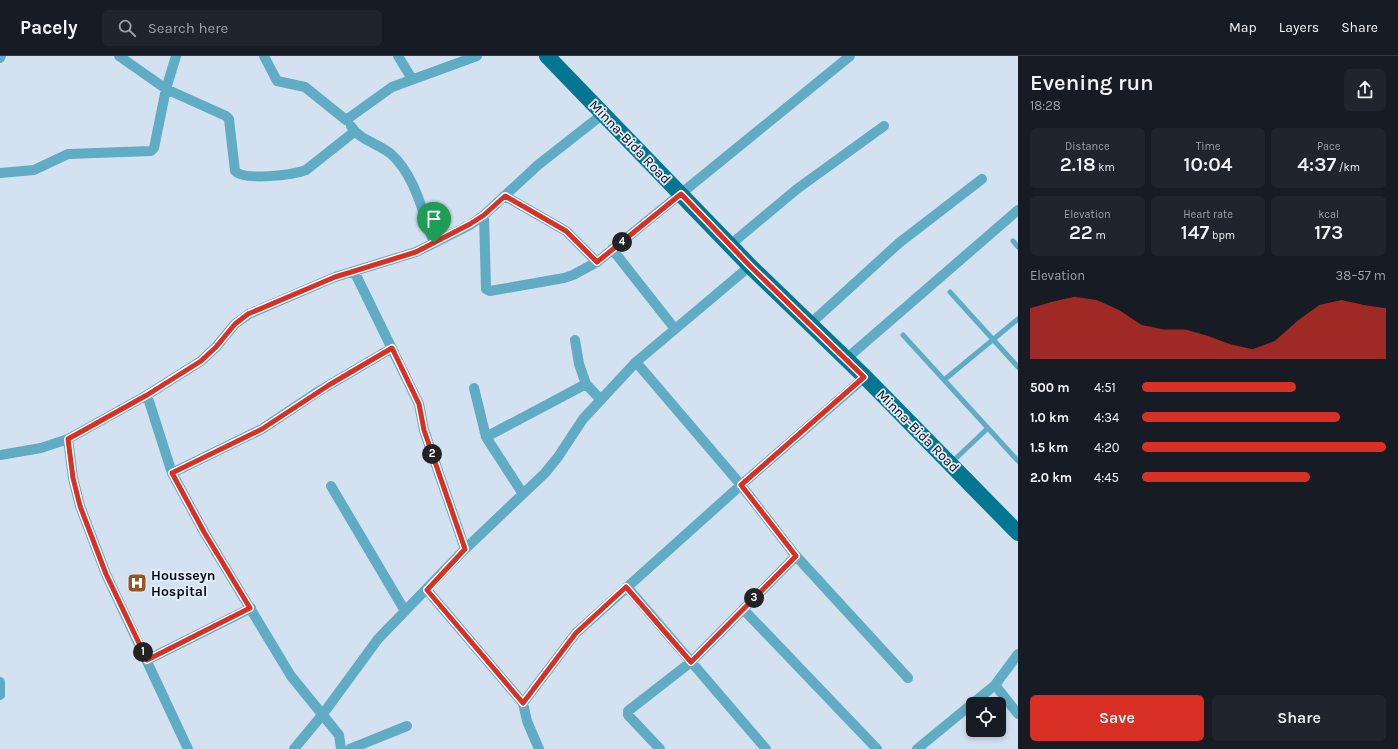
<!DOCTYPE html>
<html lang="en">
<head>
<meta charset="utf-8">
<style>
	:root { --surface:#171b24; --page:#20242c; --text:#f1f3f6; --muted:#9ea1a6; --line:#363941; --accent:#d93025 }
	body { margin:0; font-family:Karla,sans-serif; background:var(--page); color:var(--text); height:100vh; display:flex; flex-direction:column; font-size:15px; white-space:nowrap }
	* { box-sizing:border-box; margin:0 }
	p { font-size:13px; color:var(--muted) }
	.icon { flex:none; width:22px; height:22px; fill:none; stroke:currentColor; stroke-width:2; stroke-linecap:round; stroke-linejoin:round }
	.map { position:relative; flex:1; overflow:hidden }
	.details { display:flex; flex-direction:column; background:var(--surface); width:380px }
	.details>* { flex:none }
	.fabs { position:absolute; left:966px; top:641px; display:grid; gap:8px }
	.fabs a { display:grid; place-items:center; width:40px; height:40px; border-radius:6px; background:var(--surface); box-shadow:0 2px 6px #0003; font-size:20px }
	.pin { position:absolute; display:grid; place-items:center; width:34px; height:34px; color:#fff; margin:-41px -17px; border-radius:50% 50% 50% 0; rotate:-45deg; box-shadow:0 0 4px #0007 }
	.pin .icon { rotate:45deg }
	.km { position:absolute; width:20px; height:20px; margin:-10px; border-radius:50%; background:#222; color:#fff; font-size:11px; line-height:20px; text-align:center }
	.round { display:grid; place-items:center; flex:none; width:42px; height:42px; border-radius:6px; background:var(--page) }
	.headline { display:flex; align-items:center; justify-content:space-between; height:68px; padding:0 12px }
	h1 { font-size:22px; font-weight:600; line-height:30px }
	.stats { display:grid; grid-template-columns:repeat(3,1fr); gap:6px; height:68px; padding:4px 12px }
	.stats div { display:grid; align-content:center; border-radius:6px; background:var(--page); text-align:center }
	.stats b { font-size:20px; font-weight:600 }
	.stats small { font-size:11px; font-weight:400 }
	.stats p { font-size:11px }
	.chart { height:112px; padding:8px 12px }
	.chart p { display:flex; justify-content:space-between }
	.chart svg { width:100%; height:72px; margin-top:4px; fill:var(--accent); opacity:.7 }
	.button { display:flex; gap:8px; margin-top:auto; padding:8px 12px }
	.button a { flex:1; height:46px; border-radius:6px; background:var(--accent); color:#fff; font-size:16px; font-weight:600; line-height:46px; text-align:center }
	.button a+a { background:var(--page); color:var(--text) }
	ul { padding:0 12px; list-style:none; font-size:13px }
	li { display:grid; grid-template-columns:64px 48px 1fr; align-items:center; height:30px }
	li i { height:10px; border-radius:5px; background:var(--accent) }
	header { display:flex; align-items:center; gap:24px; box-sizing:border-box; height:56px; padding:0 20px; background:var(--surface); border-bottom:1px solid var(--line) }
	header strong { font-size:19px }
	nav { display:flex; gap:22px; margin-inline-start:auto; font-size:14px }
	.search { width:280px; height:36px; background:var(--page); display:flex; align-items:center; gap:10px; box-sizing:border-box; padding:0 14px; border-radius:6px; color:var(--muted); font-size:15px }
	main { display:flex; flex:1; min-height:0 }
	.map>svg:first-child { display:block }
</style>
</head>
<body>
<header>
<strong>Pacely</strong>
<div class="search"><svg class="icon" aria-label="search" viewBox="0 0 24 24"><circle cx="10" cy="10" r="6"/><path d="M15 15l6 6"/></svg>Search here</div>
<nav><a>Map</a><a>Layers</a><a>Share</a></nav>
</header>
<main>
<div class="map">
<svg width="1018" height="693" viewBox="0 0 1018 693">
	<rect width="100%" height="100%" fill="#d4e1f0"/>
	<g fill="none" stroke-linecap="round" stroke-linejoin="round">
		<!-- service -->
		<path stroke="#5facc4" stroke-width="5" d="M 1013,185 L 1018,191
			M 950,236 L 1018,311
			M 903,279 L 1018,405
			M 944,324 L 1018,263
			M 951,407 L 988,372"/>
		<!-- minor -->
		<path stroke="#5facc4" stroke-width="10" d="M 119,0 L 166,33 L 226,60 L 229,63 L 235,115 C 244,125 293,119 306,114 L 354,76
			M 264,0 L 277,25 L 305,31 L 346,64 L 392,31 L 477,0
			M 398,0 L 412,23
			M 0,2 L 1,0
			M 351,70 C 359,84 378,87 391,98 C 415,119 423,158 434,187
			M 0,117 L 34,114 L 68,98 L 151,95 L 154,92 L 166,33 L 176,0
			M 505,140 L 566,175 L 597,206
			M 484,159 L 486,233 L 490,235 L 564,222 L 573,219 L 597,206 L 850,0
			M 730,189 L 797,133 L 884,70
			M 612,193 L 675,273
			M 354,215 L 419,348 L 424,374 L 465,493
			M 810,268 L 899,187 L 982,123
			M 575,284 L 579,308 L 586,328 L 601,344
			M 846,303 L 1018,154
			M 636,306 L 741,429 L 796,500 L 908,622
			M 474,332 L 486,381 L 523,438
			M 147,339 L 172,417 L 204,476 L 291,620 L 339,679 L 341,693
			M 486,381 L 586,328
			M 68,383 L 73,422 L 80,450 L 106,518 L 188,693
			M 0,399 L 41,392 L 68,383 L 147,339 L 201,305 L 216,291 L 235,268 L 249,258 L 335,221 L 416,196 L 470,169 L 484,159 L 538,109 L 603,58
			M 172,417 L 262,373 L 319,335 L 392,292
			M 331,430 L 405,555
			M 627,531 L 766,693
			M 427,534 L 523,647 L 527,665 L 539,693
			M 743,553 L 877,693
			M 147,604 L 251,552
			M 0,626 L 0,639
			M 995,629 L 1018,658
			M 523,647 L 576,577 L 741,429 L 865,321
			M 294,693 L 323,658 L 378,583 L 465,493 L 545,417 L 558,401 L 583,363 L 636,306 L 750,210
			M 350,693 L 407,670
			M 660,693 L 628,659 L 628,655 L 691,606 L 796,500
			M 917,693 L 995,629 L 1018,598"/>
		<!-- primary -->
		<path stroke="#037691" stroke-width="16" d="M 547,0 L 750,210 L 865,321 L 1018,477"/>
	</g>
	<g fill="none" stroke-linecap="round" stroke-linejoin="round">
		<defs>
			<path id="route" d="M 681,138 L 750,210 L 864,321 L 741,429 L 796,500 L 691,606 L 626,531 L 576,577 L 523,647 L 427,534 L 465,493 L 424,374 L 419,348 L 392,292 L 329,329 L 262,373 L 172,417 L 204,476 L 250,552 L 147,604 L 106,518 L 80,450 L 73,422 L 68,383 L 147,339 L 201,305 L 216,291 L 235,268 L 248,258 L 335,221 L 416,196 L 470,168 L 484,159 L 505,140 L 566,175 L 597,206 Z"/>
		</defs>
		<!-- route casing -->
		<use href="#route" stroke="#fff" stroke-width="8"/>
		<!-- route -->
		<use href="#route" stroke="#d93025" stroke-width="5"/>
	</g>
	<!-- icons -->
	<defs>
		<symbol id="hospital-square" viewBox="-11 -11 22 22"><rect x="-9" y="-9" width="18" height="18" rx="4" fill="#985524" stroke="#e1eefe"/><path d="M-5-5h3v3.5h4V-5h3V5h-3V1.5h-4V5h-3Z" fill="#fff"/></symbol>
	</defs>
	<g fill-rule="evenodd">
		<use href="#hospital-square" x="126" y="516" width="22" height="22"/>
	</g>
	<g text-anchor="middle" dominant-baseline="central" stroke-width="3.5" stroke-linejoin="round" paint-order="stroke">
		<!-- street labels -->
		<g font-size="14" fill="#080c11" stroke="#e1eefe">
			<text transform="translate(630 86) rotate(46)">Minna-Bida Road</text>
			<text transform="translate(918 375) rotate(45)">Minna-Bida Road</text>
		</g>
		<!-- poi labels -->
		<g font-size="14" font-weight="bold" fill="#080c11" stroke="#e1eefe" text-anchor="start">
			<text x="151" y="519">Housseyn<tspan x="151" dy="16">Hospital</tspan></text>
		</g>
	</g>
</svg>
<div class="fabs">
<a><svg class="icon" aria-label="locate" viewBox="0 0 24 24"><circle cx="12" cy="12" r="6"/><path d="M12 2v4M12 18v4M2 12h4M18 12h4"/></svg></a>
</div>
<div class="pin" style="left:434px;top:187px;background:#1e9e55"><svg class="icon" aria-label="arrive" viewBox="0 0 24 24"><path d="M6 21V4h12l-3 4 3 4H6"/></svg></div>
<b class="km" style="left:143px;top:596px">1</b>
<b class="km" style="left:432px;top:398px">2</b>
<b class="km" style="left:754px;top:542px">3</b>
<b class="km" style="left:622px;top:186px">4</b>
</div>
<section class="details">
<div class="headline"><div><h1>Evening run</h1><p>18:28</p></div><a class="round"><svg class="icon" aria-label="share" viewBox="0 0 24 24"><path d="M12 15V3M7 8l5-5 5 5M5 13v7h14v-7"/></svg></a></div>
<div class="stats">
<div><p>Distance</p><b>2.18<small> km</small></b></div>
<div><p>Time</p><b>10:04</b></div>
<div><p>Pace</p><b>4:37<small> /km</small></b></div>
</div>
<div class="stats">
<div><p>Elevation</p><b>22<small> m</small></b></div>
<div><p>Heart rate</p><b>147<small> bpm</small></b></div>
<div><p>kcal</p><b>173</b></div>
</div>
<div class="chart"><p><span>Elevation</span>38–57 m</p>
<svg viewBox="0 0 160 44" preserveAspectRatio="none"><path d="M0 44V13L10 9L20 6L30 8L40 14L50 23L60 26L70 26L80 30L90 35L100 38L110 33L120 21L130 11L140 8L150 11L160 13V44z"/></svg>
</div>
<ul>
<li><b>500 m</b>4:51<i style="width:63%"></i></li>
<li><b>1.0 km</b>4:34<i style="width:81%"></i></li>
<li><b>1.5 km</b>4:20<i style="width:100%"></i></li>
<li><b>2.0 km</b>4:45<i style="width:69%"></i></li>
</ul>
<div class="button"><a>Save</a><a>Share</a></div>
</section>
</main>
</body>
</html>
